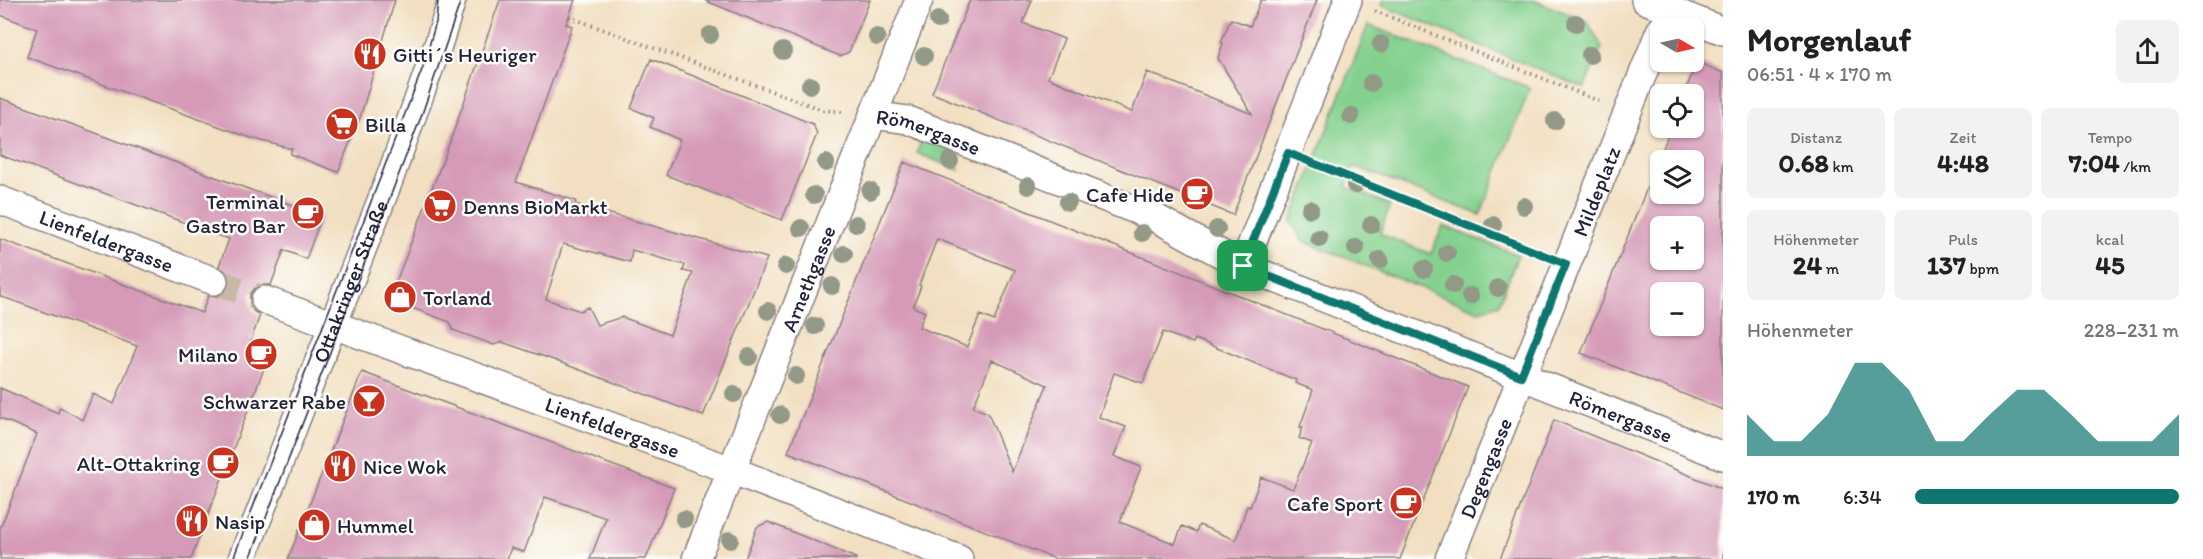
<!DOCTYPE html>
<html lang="de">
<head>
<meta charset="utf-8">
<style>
	:root { --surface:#fff; --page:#f2f2f2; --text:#202124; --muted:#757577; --accent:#0f766e }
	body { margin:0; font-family:Itim,sans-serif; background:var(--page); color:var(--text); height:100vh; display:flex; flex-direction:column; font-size:22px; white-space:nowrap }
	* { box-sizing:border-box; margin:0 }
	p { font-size:20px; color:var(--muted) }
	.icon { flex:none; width:33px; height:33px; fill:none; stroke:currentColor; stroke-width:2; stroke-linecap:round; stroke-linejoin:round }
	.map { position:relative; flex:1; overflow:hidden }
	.drawer { display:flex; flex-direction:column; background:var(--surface); width:480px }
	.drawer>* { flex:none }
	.needle { width:39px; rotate:99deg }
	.controls { position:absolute; left:1650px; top:18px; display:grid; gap:12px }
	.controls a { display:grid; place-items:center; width:54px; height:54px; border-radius:9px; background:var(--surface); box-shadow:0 2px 4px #0004; font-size:30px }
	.pin { position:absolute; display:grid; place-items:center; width:51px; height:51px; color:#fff; margin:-26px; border-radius:12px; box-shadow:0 3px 9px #0006 }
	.round { display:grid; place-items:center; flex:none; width:63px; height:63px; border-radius:9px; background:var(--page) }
	.head { display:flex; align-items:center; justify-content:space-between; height:102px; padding:0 24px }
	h1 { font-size:33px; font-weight:800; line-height:45px }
	.stats { display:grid; grid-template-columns:repeat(3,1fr); gap:9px; height:102px; padding:6px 24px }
	.stats div { display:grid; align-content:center; border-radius:9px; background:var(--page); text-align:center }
	.stats b { font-size:26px; font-weight:800 }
	.stats small { font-size:16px; font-weight:400 }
	.stats p { font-size:16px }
	.chart { height:168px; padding:12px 24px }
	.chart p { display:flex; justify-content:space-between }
	.chart svg { width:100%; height:108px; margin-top:6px; fill:var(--accent); opacity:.7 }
	ul { padding:0 24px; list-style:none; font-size:20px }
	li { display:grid; grid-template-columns:96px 72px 1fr; align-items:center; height:45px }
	li i { height:15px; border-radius:8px; background:var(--accent) }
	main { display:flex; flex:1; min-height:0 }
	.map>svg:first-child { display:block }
</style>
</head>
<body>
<main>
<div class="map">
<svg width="1723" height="559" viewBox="0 0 1723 559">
	<rect width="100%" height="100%" fill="#fdfcf7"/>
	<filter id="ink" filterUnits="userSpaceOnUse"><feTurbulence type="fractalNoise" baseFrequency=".0167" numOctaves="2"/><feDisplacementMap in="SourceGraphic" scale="12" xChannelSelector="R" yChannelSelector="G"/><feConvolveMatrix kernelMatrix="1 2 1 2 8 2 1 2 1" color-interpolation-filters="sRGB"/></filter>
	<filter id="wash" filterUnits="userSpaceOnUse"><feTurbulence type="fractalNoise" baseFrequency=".008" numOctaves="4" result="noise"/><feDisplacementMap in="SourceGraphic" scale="24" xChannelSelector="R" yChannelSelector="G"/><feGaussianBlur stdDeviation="1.35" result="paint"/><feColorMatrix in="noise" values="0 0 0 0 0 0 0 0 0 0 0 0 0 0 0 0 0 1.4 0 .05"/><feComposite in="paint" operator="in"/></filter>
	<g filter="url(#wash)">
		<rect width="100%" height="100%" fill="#f2dfc1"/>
		<!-- green -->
		<path fill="#84d18f" stroke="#537a65" stroke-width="1.5" d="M 1383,0 L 1533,0 L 1587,21 L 1602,47 L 1584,88 L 1381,5 Z
			M 1368,25 L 1530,88 L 1480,215 L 1354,166 L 1346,187 L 1390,205 L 1380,234 L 1431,254 L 1443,226 L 1518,255 L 1499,304 L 1479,311 L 1303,241 L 1291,222 Z
			M 923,136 L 947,146 L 959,170 L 917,153 Z"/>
		<g id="blocks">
			<!-- building -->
			<path fill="#d59ab7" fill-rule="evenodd" d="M 0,0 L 395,0 L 360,118 L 338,172 L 290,154 L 292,149 L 251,138 L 27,57 L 37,29 L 0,15 Z
				M 500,0 L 575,0 L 566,24 L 572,26 L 516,182 L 576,201 L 575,204 L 767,258 L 703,416 L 551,359 L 502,342 L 494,345 L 453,330 L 450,322 L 407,306 L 401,310 L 390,306 L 386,296 L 388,285 L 396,282 L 451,139 ZM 563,244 L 630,262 L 632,250 L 685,265 L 683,271 L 693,273 L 670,335 L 622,317 L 597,325 L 588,307 L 580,311 L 546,299 Z
				M 704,0 L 870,0 L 849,52 L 840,56 Z
				M 970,0 L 1032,0 L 1023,23 L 1064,39 L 1048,78 L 1132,112 L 1147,72 L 1252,114 L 1218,58 L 1223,43 L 1221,42 L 1231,19 L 1250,26 L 1261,0 L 1317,0 L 1233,215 L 932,93 Z
				M 651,59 L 813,124 L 817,134 L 782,220 L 666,175 L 680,140 L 650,127 L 654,118 L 631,108 Z
				M 1697,62 L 1723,73 L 1723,410 L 1581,353 L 1671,128 L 1694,128 L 1694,94 L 1684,94 ZM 1660,160 L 1694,160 L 1694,194 L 1660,194 ZM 1660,226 L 1694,226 L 1694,260 L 1660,260 ZM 1660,292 L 1694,292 L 1694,326 L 1660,326 Z
				M 0,98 L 322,216 L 306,259 L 284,250 L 271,285 L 262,285 L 255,288 L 250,294 L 250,303 L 253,311 L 260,315 L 250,343 L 271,350 L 191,559 L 0,559 L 0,529 L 37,434 L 0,418 L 0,388 L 58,413 L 60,407 L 82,420 L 93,394 L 114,404 L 137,346 L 0,296 L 0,239 L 202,313 L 208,296 L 216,297 L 223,294 L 228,287 L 230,279 L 226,272 L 219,266 L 229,239 L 0,155 Z
				M 904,162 L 1468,387 L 1400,559 L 1055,559 L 788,452 ZM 937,239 L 1015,270 L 994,321 L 980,315 L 967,347 L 919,327 L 925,312 L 913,307 L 921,286 L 919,285 ZM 1163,332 L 1193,343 L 1195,339 L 1296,380 L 1295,383 L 1313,390 L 1300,427 L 1303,427 L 1299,438 L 1312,443 L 1293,489 L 1261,477 L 1250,507 L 1247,506 L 1236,540 L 1199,525 L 1196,532 L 1182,526 L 1175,544 L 1120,522 L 1141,467 L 1114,456 L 1126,427 L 1099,417 L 1114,373 L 1143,383 ZM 992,360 L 1047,385 L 1012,472 L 988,413 L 973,407 Z
				M 362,372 L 674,488 L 646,559 L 590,559 L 606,518 L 545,497 L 524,552 L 511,548 L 507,559 L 288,559 Z
				M 1554,420 L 1723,489 L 1723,559 L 1500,559 Z
				M 768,522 L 856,558 L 856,559 L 745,559 L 757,527 Z"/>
		</g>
	</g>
	<g filter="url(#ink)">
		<use href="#blocks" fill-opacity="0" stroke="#8a807e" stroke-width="1.5"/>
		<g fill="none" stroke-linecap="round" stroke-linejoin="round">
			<!-- street-tunnel -->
			<path stroke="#c8b9a6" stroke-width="27" stroke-dasharray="27 14" stroke-linecap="butt" d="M 214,281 L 265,300"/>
			<defs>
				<g id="street">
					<path d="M 1645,0 L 1723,31"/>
					<path id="s1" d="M 873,115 L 908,120 L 1156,218 L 1243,266 L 1723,456"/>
					<path id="s2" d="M 0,200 L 214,281"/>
					<path d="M 1243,266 L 1348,0"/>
					<path id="s3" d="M 265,300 L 731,470 L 959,559"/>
					<path id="s4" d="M 242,559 L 388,183 L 439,42 L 452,0"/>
					<path id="s5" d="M 696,559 L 919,0"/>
					<path id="s6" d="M 1449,559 L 1660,31"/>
				</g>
			</defs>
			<!-- street casing -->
			<use href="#street" stroke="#8a807e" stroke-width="30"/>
			<!-- path -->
			<path stroke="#8a807e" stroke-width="4" stroke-dasharray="1.5 4.5" stroke-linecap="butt" d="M 1375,11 L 1599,101
				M 569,17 L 823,110 L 842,112
				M 1316,164 L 1540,254"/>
			<!-- street -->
			<use href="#street" stroke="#fff" stroke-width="27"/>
			<!-- tram -->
			<path stroke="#22223b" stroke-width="1.5" d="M 233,559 L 423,67 L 436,22 L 438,0
				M 250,559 L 421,117 L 461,0"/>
		</g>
		<!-- trees -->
		<g fill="#929987">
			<circle cx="938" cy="20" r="9"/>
			<circle cx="1576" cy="23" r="9"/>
			<circle cx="710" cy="35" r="9"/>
			<circle cx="877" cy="37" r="9"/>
			<circle cx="1381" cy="44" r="9"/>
			<circle cx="783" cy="51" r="9"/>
			<circle cx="1590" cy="55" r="9"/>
			<circle cx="924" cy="56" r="9"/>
			<circle cx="1371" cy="83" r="9"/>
			<circle cx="810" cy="85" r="9"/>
			<circle cx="1351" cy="116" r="9"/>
			<circle cx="1555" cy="121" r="9"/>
			<circle cx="950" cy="161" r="9"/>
			<circle cx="826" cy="163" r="9"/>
			<circle cx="1355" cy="185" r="9"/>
			<circle cx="1028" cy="186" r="9"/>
			<circle cx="870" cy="191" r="9"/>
			<circle cx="814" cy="195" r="9"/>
			<circle cx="1068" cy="202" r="9"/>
			<circle cx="1524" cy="206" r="9"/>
			<circle cx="1310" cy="209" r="9"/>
			<circle cx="856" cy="224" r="9"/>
			<circle cx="1371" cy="225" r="9"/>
			<circle cx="1493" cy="225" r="9"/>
			<circle cx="801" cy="228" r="9"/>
			<circle cx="1217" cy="229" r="9"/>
			<circle cx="1142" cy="233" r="9"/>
			<circle cx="1319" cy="238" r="9"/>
			<circle cx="1356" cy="248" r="9"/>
			<circle cx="1447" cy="253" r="9"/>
			<circle cx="844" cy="254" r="9"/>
			<circle cx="1380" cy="260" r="9"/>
			<circle cx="786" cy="266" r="9"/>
			<circle cx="1424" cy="269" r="9"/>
			<circle cx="1453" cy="285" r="9"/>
			<circle cx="832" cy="286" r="9"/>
			<circle cx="1498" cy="288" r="9"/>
			<circle cx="1470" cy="296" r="9"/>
			<circle cx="768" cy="311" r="9"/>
			<circle cx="815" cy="326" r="9"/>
			<circle cx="749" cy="357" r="9"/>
			<circle cx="796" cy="376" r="9"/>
			<circle cx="734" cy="394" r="9"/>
			<circle cx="780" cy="415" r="9"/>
			<circle cx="684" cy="519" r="9"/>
			<circle cx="730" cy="540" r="9"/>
		</g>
	</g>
	<g fill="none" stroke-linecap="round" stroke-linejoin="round" filter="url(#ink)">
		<defs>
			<path id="route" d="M 1288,153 L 1566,264 L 1521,376 L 1243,266 Z"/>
		</defs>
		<!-- route casing -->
		<use href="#route" stroke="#fff" stroke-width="12"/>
		<!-- route -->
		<use href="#route" stroke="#0f766e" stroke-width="8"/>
	</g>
	<!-- icons -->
	<defs>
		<symbol id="restaurant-disc" viewBox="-11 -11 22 22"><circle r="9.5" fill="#c8321e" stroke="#fdfcf7"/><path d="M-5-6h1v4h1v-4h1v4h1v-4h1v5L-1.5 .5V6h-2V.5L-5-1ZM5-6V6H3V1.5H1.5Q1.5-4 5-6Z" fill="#fff"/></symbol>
		<symbol id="supermarket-disc" viewBox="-11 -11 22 22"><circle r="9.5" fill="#c8321e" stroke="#fdfcf7"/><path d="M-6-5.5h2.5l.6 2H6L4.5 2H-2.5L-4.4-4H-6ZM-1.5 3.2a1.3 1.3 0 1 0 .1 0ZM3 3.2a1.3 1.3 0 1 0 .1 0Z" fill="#fff"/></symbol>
		<symbol id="cafe-disc" viewBox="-11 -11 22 22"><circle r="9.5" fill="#c8321e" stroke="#fdfcf7"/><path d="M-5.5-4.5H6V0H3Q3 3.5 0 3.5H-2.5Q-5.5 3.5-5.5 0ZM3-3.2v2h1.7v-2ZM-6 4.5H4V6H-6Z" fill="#fff"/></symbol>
		<symbol id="shop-disc" viewBox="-11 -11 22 22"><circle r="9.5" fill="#c8321e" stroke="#fdfcf7"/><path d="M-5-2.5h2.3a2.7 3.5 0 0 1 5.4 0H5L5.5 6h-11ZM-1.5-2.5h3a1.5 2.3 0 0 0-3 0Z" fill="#fff"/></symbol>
		<symbol id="bar-disc" viewBox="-11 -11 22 22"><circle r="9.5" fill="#c8321e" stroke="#fdfcf7"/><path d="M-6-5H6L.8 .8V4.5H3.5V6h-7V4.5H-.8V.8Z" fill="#fff"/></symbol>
	</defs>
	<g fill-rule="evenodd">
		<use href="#restaurant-disc" x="351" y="35" width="38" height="38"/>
		<use href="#supermarket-disc" x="323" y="105" width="38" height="38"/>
		<use href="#cafe-disc" x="1178" y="175" width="38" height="38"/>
		<use href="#supermarket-disc" x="421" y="187" width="38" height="38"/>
		<use href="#cafe-disc" x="289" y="194" width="38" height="38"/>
		<use href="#shop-disc" x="381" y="278" width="38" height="38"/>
		<use href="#cafe-disc" x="242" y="335" width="38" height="38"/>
		<use href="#bar-disc" x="350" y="382" width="38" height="38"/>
		<use href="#cafe-disc" x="204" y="444" width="38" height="38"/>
		<use href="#restaurant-disc" x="321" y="447" width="38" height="38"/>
		<use href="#cafe-disc" x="1387" y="484" width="38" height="38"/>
		<use href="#restaurant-disc" x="173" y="502" width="38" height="38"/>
		<use href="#shop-disc" x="295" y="506" width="38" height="38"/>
	</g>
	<g text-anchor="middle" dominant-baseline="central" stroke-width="5" stroke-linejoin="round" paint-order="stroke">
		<!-- poi labels -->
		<g font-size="21" fill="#22223b" stroke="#fdfcf7" text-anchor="start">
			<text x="393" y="54">Gitti´s Heuriger</text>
			<text x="365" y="124">Billa</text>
			<text x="1174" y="194" text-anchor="end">Cafe Hide</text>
			<text x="285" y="201" text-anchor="end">Terminal<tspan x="285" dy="24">Gastro Bar</tspan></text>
			<text x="463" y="206">Denns BioMarkt</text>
			<text x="423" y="297">Torland</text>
			<text x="238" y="354" text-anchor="end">Milano</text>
			<text x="346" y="401" text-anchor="end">Schwarzer Rabe</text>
			<text x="200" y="463" text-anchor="end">Alt-Ottakring</text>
			<text x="363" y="466">Nice Wok</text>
			<text x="1383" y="503" text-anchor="end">Cafe Sport</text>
			<text x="215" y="521">Nasip</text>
			<text x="337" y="525">Hummel</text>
		</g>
		<!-- street labels -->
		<g font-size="21" fill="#22223b" stroke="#fdfcf7">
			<text stroke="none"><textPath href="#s1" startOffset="58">Römergasse</textPath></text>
			<text stroke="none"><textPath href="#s6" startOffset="396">Mildeplatz</textPath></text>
			<text stroke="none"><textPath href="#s2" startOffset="114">Lienfeldergasse</textPath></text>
			<text stroke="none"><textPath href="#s5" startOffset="302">Arnethgasse</textPath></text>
			<text stroke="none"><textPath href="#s4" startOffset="298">Ottakringer Straße</textPath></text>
			<text stroke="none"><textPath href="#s1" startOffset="808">Römergasse</textPath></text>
			<text stroke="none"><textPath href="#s3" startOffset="370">Lienfeldergasse</textPath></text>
			<text stroke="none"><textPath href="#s6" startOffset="98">Degengasse</textPath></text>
		</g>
	</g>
</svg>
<div class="controls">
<a><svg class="needle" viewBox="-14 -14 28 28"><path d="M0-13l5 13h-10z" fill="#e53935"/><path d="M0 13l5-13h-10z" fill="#757577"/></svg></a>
<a><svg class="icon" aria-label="locate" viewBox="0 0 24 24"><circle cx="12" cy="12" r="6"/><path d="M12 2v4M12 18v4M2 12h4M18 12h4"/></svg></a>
<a><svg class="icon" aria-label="layers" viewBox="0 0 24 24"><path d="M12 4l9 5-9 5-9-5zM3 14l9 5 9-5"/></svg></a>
<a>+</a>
<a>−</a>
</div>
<div class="pin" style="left:1243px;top:266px;background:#1e9e55"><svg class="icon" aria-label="arrive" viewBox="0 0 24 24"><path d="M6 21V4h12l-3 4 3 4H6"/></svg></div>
</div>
<section class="drawer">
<div class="head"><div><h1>Morgenlauf</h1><p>06:51 · 4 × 170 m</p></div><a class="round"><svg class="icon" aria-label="share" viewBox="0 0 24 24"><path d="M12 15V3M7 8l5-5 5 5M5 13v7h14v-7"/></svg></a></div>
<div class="stats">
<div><p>Distanz</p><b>0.68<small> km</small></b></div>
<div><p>Zeit</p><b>4:48</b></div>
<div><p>Tempo</p><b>7:04<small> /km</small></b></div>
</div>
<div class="stats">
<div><p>Höhenmeter</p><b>24<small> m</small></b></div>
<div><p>Puls</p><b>137<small> bpm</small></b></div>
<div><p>kcal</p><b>45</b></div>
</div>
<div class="chart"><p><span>Höhenmeter</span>228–231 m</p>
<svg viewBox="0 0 160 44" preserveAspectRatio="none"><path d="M0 44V27L10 38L20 38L30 27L40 6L50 6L60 17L70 38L80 38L90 27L100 17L110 17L120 27L130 38L140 38L150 38L160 27V44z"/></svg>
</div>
<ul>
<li><b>170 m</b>6:34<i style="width:100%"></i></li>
</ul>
</section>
</main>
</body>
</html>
